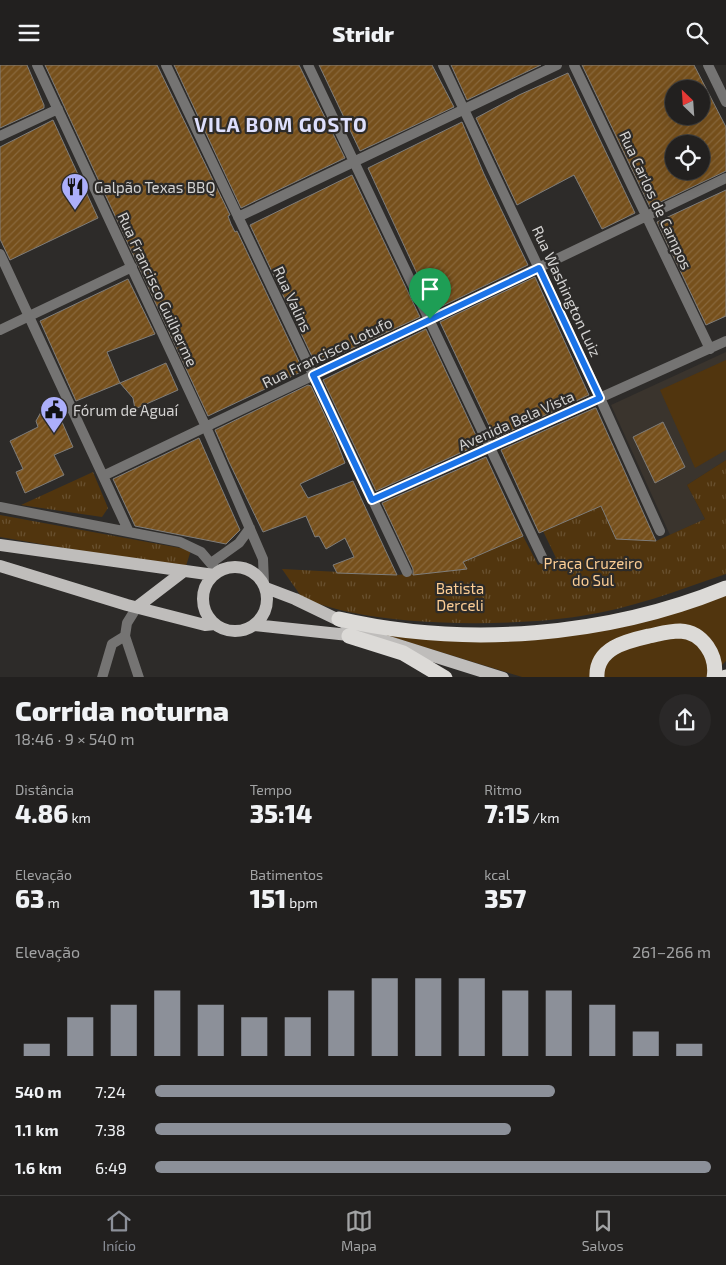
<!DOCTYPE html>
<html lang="pt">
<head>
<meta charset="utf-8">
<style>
	:root { --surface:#22201f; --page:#2a2828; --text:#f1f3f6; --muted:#a2a3a4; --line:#3f3e3d; --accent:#8c9099 }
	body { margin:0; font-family:"Exo 2",sans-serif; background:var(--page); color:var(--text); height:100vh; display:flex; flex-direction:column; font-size:19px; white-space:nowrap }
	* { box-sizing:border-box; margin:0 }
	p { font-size:16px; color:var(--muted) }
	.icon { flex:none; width:28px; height:28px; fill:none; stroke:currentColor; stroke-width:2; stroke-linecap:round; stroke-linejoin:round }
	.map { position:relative; height:612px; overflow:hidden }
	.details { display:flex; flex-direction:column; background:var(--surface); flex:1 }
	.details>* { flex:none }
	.needle { width:32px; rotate:335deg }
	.buttons { position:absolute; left:665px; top:15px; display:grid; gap:10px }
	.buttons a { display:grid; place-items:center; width:45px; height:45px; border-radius:50%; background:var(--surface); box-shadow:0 5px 20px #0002,0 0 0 1px var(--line); font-size:25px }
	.pin { position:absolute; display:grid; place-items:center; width:42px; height:42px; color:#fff; margin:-51px -21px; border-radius:50% 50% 50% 0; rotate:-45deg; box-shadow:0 0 5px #0007 }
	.pin .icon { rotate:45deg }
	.round { display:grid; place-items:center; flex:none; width:52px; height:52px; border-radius:26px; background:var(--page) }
	.headline { display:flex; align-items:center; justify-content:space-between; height:85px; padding:0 15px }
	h1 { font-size:28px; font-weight:800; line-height:38px }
	.stats { display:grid; grid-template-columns:repeat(3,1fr); gap:8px; height:85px; padding:5px 15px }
	.stats div { display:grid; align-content:center }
	.stats b { font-size:25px; font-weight:800 }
	.stats small { font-size:14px; font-weight:400 }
	.stats p { font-size:14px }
	.chart { height:140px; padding:10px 15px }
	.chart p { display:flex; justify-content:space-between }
	.chart svg { width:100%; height:90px; margin-top:5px; stroke:var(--accent); stroke-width:6 }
	ul { padding:0 15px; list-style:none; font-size:16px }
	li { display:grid; grid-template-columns:80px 60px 1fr; align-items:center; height:38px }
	li i { height:12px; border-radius:6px; background:var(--accent) }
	header { display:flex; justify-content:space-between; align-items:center; height:65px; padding:0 15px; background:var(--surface); font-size:22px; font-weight:800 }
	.menu { display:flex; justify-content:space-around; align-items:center; height:70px; border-top:1px solid var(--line); background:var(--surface); font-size:14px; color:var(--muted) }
	.menu a { display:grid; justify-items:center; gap:2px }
	.menu .on { color:var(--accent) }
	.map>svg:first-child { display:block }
</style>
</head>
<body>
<header><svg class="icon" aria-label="menu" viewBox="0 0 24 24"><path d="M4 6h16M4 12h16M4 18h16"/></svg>Stridr<svg class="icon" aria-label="search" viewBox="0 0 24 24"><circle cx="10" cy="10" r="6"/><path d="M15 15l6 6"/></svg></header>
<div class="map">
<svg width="726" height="613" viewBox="0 0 726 613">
	<defs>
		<pattern id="park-tufts" width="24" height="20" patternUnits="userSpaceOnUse" patternTransform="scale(1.25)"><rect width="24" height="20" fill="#51350e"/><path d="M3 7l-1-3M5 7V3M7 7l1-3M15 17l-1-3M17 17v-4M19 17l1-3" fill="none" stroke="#695130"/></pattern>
		<pattern id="building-hatch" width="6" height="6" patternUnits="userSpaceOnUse" patternTransform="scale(1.25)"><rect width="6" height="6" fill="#76501c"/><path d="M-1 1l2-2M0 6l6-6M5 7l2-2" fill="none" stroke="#89683c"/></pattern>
	</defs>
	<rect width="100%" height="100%" fill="#2d2b29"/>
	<!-- built -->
	<path fill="#3a342d" d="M 726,287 L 726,395 L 687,420 L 705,454 L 670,470 L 611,340 Z"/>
	<!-- grass -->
	<path fill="#51350e" d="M 726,295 L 726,385 L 695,403 L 660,325 Z
		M 726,528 L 726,596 L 720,602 L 700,569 L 628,571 L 592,613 L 522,612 L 388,571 L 386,569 L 483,574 Z
		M 687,571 L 707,589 L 709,613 L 602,613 L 603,601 L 625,582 Z"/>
	<!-- park -->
	<path fill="url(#park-tufts)" d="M 726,395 L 726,509 C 679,525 630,544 581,551 C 516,561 418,561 354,548 C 337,545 319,539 303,534 L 282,504 L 397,510 L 467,504 L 463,497 L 523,471 L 538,500 L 556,493 L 543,466 L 601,441 L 616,474 L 656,476 L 705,454 L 687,420 Z
		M 93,407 L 108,443 L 102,452 L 21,440 Z
		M 0,450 L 191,485 L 185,504 L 0,472 Z"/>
	<!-- building -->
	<path fill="url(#building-hatch)" stroke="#7f7d7a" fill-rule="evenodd" d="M 0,0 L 27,0 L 44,40 L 44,43 L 0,63 Z
		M 45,0 L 157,0 L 230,150 L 228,151 L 231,159 L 235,167 L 237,166 L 303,305 L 301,307 L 208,351 Z
		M 174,0 L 299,0 L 345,93 L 241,143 Z
		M 319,0 L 432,0 L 454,42 L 360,86 Z
		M 451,0 L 541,0 L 467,35 Z
		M 582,0 L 694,0 L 726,62 L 726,106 L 650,142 ZM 674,24 L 701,24 L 701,51 L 674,51 ZM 674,79 L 701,79 L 701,106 L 674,106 Z
		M 568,8 L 635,148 L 602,164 L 574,110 L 517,140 L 476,53 L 519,30 Z
		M 53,55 L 98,153 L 10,195 L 0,174 L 0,82 Z
		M 462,57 L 484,109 L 528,200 L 434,245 L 368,103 Z
		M 352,110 L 420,252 L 316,300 L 250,160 Z
		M 726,125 L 726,251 L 706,260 L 657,157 Z
		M 535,212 L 589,330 L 495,373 L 440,257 Z
		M 128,214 L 155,269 L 107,287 L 120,318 L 76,336 L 40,256 Z
		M 426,264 L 480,379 L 376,426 L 323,315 Z
		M 166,298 L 178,325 L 135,344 L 133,333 L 120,318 Z
		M 308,320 L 311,321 L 335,372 L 345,398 L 300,419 L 308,433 L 353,416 L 397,510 L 337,508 L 333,500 L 354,492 L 345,473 L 326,484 L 319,471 L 315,472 L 306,451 L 263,467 L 229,397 L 215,365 Z
		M 55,341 L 73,382 L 54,390 L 64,410 L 25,428 L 16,407 L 23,404 L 10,376 L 38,362 L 36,356 L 41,347 Z
		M 595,343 L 596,343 L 656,476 L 616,474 L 601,441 L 539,468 L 501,385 Z
		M 663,357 L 685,402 L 655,418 L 633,372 Z
		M 199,373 L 240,465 L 226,479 L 135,461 L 113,414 Z
		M 486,392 L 523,471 L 463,497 L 467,504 L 413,510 L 413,504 L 382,438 Z"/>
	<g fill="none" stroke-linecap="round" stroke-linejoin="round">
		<!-- minor -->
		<path stroke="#757473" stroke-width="10" d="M 37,0 L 206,362 L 263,494 L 264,518
			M 166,0 L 407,507
			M 308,0 L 543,494
			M 443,0 L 600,333 L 660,466
			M 574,0 L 710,284
			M 708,0 L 726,37
			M 0,71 L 58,44
			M 238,152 L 557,0
			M 0,189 L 129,467
			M 0,265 L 132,202
			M 103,411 L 726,113
			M 373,435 L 726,276
			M 0,442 L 180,477 L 201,487 L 218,507
			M 211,498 L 239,478 L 250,463
			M 137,542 L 127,558 L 125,571 L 139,613
			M 102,613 L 112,579 L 125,571"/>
		<!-- primary -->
		<path stroke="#bfbdbb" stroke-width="12" d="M 0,480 L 214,510
			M 0,501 L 127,540 L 205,560 L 215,559
			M203 534a32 32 0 1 1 64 0a32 32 0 1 1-64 0Z
			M 266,523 L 295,534 L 376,573 L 503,613
			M 137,542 L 184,506
			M 254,560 L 358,571"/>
		<!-- motorway -->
		<path stroke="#dcdad7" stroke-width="15" d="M 339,554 C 465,583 606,572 726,523
			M 349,571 L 403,588 L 445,613
			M 597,613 C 595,583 627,576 649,571 C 659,569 669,566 680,566 C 703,567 718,591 714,613
			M 725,613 L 726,612"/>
	</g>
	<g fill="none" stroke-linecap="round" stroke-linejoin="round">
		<defs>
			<path id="route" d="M 539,203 L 600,333 L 372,435 L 313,310 Z"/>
		</defs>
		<!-- route casing -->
		<use href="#route" stroke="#fff" stroke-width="10"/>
		<!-- route -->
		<use href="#route" stroke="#1a73e8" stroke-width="6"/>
	</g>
	<!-- icons -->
	<defs>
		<symbol id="restaurant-pin" viewBox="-11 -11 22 30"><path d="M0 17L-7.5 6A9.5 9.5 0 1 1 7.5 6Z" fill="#acaffb" stroke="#2d2b29"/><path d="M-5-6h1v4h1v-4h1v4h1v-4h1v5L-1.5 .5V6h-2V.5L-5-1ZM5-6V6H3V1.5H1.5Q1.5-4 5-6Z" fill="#111"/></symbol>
		<symbol id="civic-pin" viewBox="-11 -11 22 30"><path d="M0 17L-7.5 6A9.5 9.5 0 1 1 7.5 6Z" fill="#acaffb" stroke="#2d2b29"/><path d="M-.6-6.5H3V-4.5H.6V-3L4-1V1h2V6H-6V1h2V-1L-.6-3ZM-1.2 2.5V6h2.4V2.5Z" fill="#111"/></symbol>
	</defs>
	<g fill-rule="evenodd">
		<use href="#restaurant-pin" x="59" y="106" width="32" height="43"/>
		<use href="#civic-pin" x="38" y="329" width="32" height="43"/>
	</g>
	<g text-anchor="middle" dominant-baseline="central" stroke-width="4.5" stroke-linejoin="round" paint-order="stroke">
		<!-- poi labels -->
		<g font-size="15" fill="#d4d3d2" stroke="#2d2b29" text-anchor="start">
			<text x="94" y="122">Galpão Texas BBQ</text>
			<text x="73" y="345">Fórum de Aguaí</text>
		</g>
		<!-- street labels -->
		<g font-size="15" fill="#d4d3d2" stroke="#2d2b29">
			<text transform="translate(656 135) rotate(65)">Rua Carlos de Campos</text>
			<text transform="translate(158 224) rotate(65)">Rua Francisco Guilherme</text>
			<text transform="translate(567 226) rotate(65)">Rua Washington Luiz</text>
			<text transform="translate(293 234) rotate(65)">Rua Valins</text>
			<text transform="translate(327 287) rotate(-26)">Rua Francisco Lotufo</text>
			<text transform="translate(516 355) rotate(-24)">Avenida Bela Vista</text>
		</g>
		<!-- park labels -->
		<g font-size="15" fill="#fdce95" stroke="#2d2b29">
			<text x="593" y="498">Praça Cruzeiro<tspan x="593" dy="17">do Sul</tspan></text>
			<text x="460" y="523">Batista<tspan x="460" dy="17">Derceli</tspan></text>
		</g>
		<!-- district labels -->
		<g font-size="20" font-weight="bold" letter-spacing="1" fill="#dee0fe" stroke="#2d2b29">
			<text x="281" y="59">VILA BOM GOSTO</text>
		</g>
	</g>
</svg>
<div class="buttons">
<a><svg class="needle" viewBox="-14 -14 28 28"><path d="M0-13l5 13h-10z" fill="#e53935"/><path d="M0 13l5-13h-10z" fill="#a2a3a4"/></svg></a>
<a><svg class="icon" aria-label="locate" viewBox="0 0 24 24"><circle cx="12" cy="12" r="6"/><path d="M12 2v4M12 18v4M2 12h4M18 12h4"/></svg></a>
</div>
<div class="pin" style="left:430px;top:254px;background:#1e9e55"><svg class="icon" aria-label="arrive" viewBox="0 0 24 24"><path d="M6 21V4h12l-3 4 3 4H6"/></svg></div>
</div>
<section class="details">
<div class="headline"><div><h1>Corrida noturna</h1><p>18:46 · 9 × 540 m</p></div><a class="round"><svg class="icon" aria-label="share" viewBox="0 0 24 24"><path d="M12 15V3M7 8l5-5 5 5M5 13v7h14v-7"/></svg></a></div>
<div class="stats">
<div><p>Distância</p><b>4.86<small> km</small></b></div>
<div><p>Tempo</p><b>35:14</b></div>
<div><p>Ritmo</p><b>7:15<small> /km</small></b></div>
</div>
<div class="stats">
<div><p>Elevação</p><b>63<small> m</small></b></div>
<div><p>Batimentos</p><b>151<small> bpm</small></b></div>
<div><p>kcal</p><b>357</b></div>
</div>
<div class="chart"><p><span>Elevação</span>261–266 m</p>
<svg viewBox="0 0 160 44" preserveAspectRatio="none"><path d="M5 44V38M15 44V25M25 44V19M35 44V12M45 44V19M55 44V25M65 44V25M75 44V12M85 44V6M95 44V6M105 44V6M115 44V12M125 44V12M135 44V19M145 44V32M155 44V38"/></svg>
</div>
<ul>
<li><b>540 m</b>7:24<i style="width:72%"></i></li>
<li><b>1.1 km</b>7:38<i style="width:64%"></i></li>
<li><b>1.6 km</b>6:49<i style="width:100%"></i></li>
</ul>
</section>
<nav class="menu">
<a class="on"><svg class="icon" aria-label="home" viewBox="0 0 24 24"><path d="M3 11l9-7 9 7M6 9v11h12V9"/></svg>Início</a>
<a><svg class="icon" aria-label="map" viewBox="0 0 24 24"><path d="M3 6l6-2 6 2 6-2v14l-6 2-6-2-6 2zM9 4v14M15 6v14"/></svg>Mapa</a>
<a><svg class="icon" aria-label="saved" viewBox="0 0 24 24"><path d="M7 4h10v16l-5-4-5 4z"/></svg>Salvos</a>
</nav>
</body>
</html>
